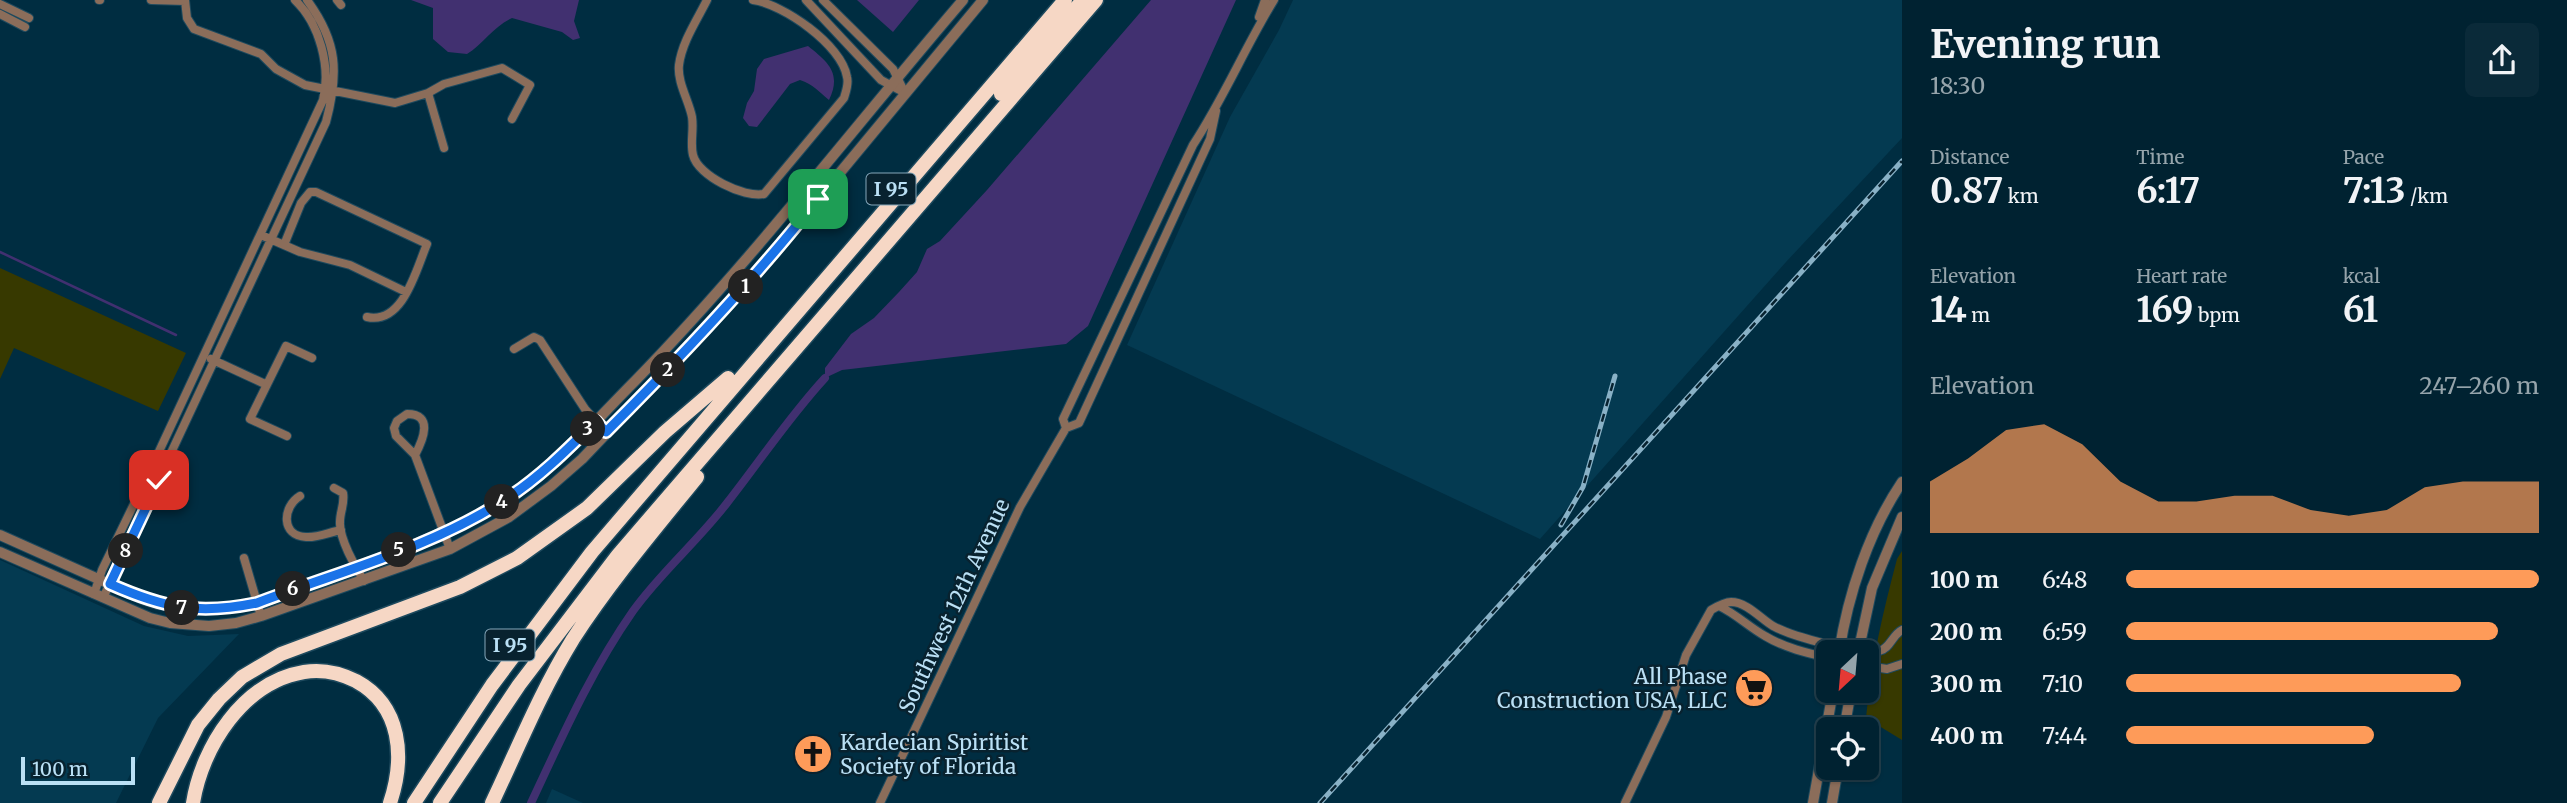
<!DOCTYPE html>
<html lang="en">
<head>
<meta charset="utf-8">
<style>
	:root { --surface:#002231; --page:#0a2a39; --text:#f1f3f6; --muted:#95a4ab; --line:#223f4d; --accent:#fe9b59 }
	body { margin:0; font-family:Merriweather,serif; background:var(--page); color:var(--text); height:100vh; display:flex; flex-direction:column; font-size:26px; white-space:nowrap }
	* { box-sizing:border-box; margin:0 }
	p { font-size:23px; color:var(--muted) }
	.icon { flex:none; width:38px; height:38px; fill:none; stroke:currentColor; stroke-width:2; stroke-linecap:round; stroke-linejoin:round }
	.map { position:relative; flex:1; overflow:hidden }
	.drawer { display:flex; flex-direction:column; background:var(--surface); width:665px }
	.drawer>* { flex:none }
	.needle { width:46px; rotate:206deg }
	.buttons { position:absolute; left:1816px; top:640px; display:grid; gap:14px }
	.buttons a { display:grid; place-items:center; width:63px; height:63px; border-radius:10px; background:var(--surface); box-shadow:0 2px 5px #0004,0 0 0 2px var(--line); font-size:35px }
	.scale { position:absolute; left:21px; bottom:18px; width:114px; box-sizing:border-box; padding-left:7px; border:4px solid #bae0f5; border-top:0; font-size:19px; line-height:24px; white-space:nowrap; color:#bae0f5; -webkit-text-stroke:5px #08222f; paint-order:stroke }
	.pin { position:absolute; display:grid; place-items:center; width:60px; height:60px; color:#fff; margin:-30px; border-radius:14px; box-shadow:0 4px 10px #0006 }
	.km { position:absolute; width:35px; height:35px; margin:-18px; border-radius:50%; background:#222; color:#fff; font-size:19px; line-height:35px; text-align:center }
	.round { display:grid; place-items:center; flex:none; width:74px; height:74px; border-radius:10px; background:var(--page) }
	.head { display:flex; align-items:center; justify-content:space-between; height:119px; padding:0 28px }
	h1 { font-size:38px; font-weight:700; line-height:52px }
	.stats { display:grid; grid-template-columns:repeat(3,1fr); gap:10px; height:119px; padding:7px 28px }
	.stats div { display:grid; align-content:center }
	.stats b { font-size:35px; font-weight:700 }
	.stats small { font-size:19px; font-weight:400 }
	.stats p { font-size:19px }
	.chart { height:196px; padding:14px 28px }
	.chart p { display:flex; justify-content:space-between }
	.chart svg { width:100%; height:126px; margin-top:7px; fill:var(--accent); opacity:.7 }
	ul { padding:0 28px; list-style:none; font-size:23px }
	li { display:grid; grid-template-columns:112px 84px 1fr; align-items:center; height:52px }
	li i { height:18px; border-radius:9px; background:var(--accent) }
	main { display:flex; flex:1; min-height:0 }
	.map>svg:first-child { display:block }
</style>
</head>
<body>
<main>
<div class="map">
<svg width="1902" height="803" viewBox="0 0 1902 803">
	<rect width="100%" height="100%" fill="#002d41"/>
	<!-- built -->
	<path fill="#043a51" d="M 1293,0 L 1902,0 L 1902,138 L 1786,262 L 1540,539 L 1127,345 L 1230,117 L 1279,30 Z
		M 0,560 L 144,626 L 188,636 L 239,634 L 158,718 L 116,803 L 0,803 Z
		M 552,789 L 583,803 L 546,803 Z"/>
	<!-- green -->
	<path fill="#373900" d="M 0,268 L 186,353 L 158,411 L 14,348 L 0,379 Z
		M 1902,551 L 1902,740 L 1866,718 C 1871,663 1883,612 1897,559 Z"/>
	<!-- water -->
	<path fill="#413070" d="M 411,0 L 579,0 L 574,21 L 580,38 L 573,40 L 562,32 L 512,18 C 494,26 483,44 467,54 L 448,52 L 433,39 L 433,8 Z
		M 857,0 L 919,0 L 893,32 Z
		M 1151,0 L 1236,0 L 1088,326 L 1066,344 L 842,370 L 825,378 L 825,368 L 851,334 L 874,318 L 899,292 L 917,272 L 927,249 L 940,241 L 987,190 Z
		M 808,46 C 828,62 842,73 829,100 C 819,92 813,84 800,80 L 790,84 L 757,127 L 749,126 L 743,118 L 747,103 L 754,91 L 757,69 L 764,59 Z"/>
	<g fill="none" stroke-linecap="round" stroke-linejoin="round">
		<!-- stream -->
		<path stroke="#413070" stroke-width="2.5" d="M 0,252 L 176,335"/>
		<!-- canal -->
		<path stroke="#413070" stroke-width="8" d="M 531,803 C 562,737 591,671 633,611 C 660,573 698,541 727,503 C 760,461 789,417 825,378"/>
		<defs>
			<path id="minor" d="M 99,0 L 100,0
				M 151,0 L 185,1
				M 185,0 L 187,18 L 194,29 L 261,54 L 276,69 L 305,85 L 395,103 L 428,93 L 444,148
				M 337,0 L 341,5
				M 707,0 C 697,20 682,42 679,65 C 677,82 689,101 692,117 C 694,130 690,143 693,155 C 698,176 744,198 764,194 L 844,98 C 846,91 849,84 847,77 C 842,45 783,4 753,0
				M 806,0 L 881,80 L 905,93
				M 823,0 L 893,69 L 905,93
				M 0,4 L 29,18
				M 0,14 L 25,27
				M 1259,17 L 1265,0
				M 428,93 L 444,84 L 502,68 L 530,85 L 512,119
				M 261,235 L 300,252 L 350,265 L 406,292
				M 284,245 L 301,203 L 310,192 L 316,192 L 427,244 C 416,270 403,325 367,317
				M 514,349 L 534,337 L 540,340 L 585,409 L 606,432
				M 211,359 L 265,384
				M 1066,428 L 1063,419 L 1193,145 C 1224,98 1245,47 1274,0
				M 287,436 L 250,419 L 286,346 L 312,358
				M 415,455 C 423,440 434,414 407,414 L 397,421 L 394,428 L 396,436 L 415,455 L 450,549
				M 334,488 L 343,493 C 345,504 340,511 340,522 C 339,538 355,567 364,581
				M 300,496 C 282,507 281,536 306,537 C 317,538 330,532 341,530
				M 244,558 L 261,616
				M 94,594 L 102,570 L 148,475 L 323,100 C 331,67 320,24 295,0
				M 103,598 L 326,122 C 339,73 338,42 307,0
				M 1719,606 C 1736,614 1749,627 1765,636 C 1785,648 1807,653 1829,658
				M 1867,666 L 1887,669 L 1902,664
				M 880,803 L 1020,507 L 1066,428 L 1079,423 L 1210,139 L 1216,111
				M 1625,803 L 1666,717 L 1686,655 L 1711,610 C 1716,607 1725,602 1731,602 C 1747,602 1761,619 1773,626 C 1791,636 1859,655 1879,651 C 1890,649 1892,635 1902,630"/>
			<path id="tertiary" d="M 0,535 L 143,599 L 158,604 L 207,609 L 229,608 L 257,603 C 339,572 426,547 502,502 C 553,471 593,423 635,381 C 752,261 854,127 963,0
				M 0,552 L 150,618 L 170,623 L 209,626 L 236,623 L 261,616 L 450,549 L 509,517 L 551,486 L 582,459 L 742,291 L 983,0
				M 1839,653 C 1848,594 1869,531 1902,482
				M 1858,653 L 1872,588 L 1902,517
				M 1844,730 L 1851,691
				M 1813,803 L 1833,691
				M 1832,803 L 1838,768"/>
			<path id="motorway" d="M 1001,94 L 1083,0
				M 159,803 L 198,725 L 219,699 L 242,677 L 281,654 L 460,587 L 517,558 L 587,508 L 665,432 L 728,378
				M 193,803 C 202,747 243,682 304,672 C 322,669 340,673 356,681 C 402,706 405,758 390,803
				M 414,803 L 492,685 L 592,552 L 1065,0
				M 440,803 L 519,685 L 618,555 L 1096,0
				M 492,803 C 518,748 541,691 573,639 C 610,582 654,530 697,477"/>
		</defs>
		<!-- minor casing -->
		<use href="#minor" stroke="#1e4a5e" stroke-width="10"/>
		<!-- tertiary casing -->
		<use href="#tertiary" stroke="#1e4a5e" stroke-width="12"/>
		<!-- motorway casing -->
		<use href="#motorway" stroke="#1e4a5e" stroke-width="17"/>
		<!-- minor -->
		<use href="#minor" stroke="#8b6d5a" stroke-width="8"/>
		<!-- tertiary -->
		<use href="#tertiary" stroke="#8b6d5a" stroke-width="10"/>
		<!-- motorway -->
		<use href="#motorway" stroke="#f6d7c5" stroke-width="14"/>
		<defs>
			<path id="rail" d="M 1561,525 L 1583,487 L 1615,376
				M 1320,803 L 1902,161"/>
		</defs>
		<!-- rail casing -->
		<use href="#rail" stroke="#89b1c6" stroke-width="5"/>
		<!-- rail -->
		<use href="#rail" stroke="#08222f" stroke-width="2.5" stroke-dasharray="8" stroke-linecap="butt"/>
	</g>
	<g fill="none" stroke-linecap="round" stroke-linejoin="round">
		<defs>
			<path id="route" d="M 159,480 L 110,584 C 164,608 198,615 257,603 C 338,572 430,548 503,501 C 538,479 567,450 596,421 L 606,432 C 681,357 752,282 818,199"/>
		</defs>
		<!-- route casing -->
		<use href="#route" stroke="#fff" stroke-width="14"/>
		<!-- route -->
		<use href="#route" stroke="#1a73e8" stroke-width="9"/>
	</g>
	<!-- icons -->
	<defs>
		<symbol id="supermarket-disc" viewBox="-11 -11 22 22"><circle r="9.5" fill="#fe9b59" stroke="#08222f"/><path d="M-6-5.5h2.5l.6 2H6L4.5 2H-2.5L-4.4-4H-6ZM-1.5 3.2a1.3 1.3 0 1 0 .1 0ZM3 3.2a1.3 1.3 0 1 0 .1 0Z" fill="#111"/></symbol>
		<symbol id="church-disc" viewBox="-11 -11 22 22"><circle r="9.5" fill="#fe9b59" stroke="#08222f"/><path d="M-1.2-6h2.4v3.5h3.3v2.4h-3.3V6h-2.4V-.1h-3.3v-2.4h3.3Z" fill="#111"/></symbol>
	</defs>
	<g fill-rule="evenodd">
		<use href="#supermarket-disc" x="1732" y="666" width="44" height="44"/>
		<use href="#church-disc" x="791" y="732" width="44" height="44"/>
	</g>
	<g text-anchor="middle" dominant-baseline="central" stroke-width="5" stroke-linejoin="round" paint-order="stroke">
		<!-- shield labels -->
		<g fill="#08222f" stroke="#85a7ba" stroke-width="2">
			<rect x="866.5" y="173.5" width="49" height="31" rx="5"/>
			<rect x="485.5" y="629.5" width="49" height="31" rx="5"/>
		</g>
		<g font-size="19" font-weight="bold" fill="#bae0f5">
			<text x="891" y="189">I 95</text>
			<text x="510" y="645">I 95</text>
		</g>
		<!-- street labels -->
		<g font-size="21" fill="#bae0f5" stroke="#08222f">
			<text transform="translate(954 606) rotate(-65)">Southwest 12th Avenue</text>
		</g>
		<!-- poi labels -->
		<g font-size="21" fill="#bae0f5" stroke="#08222f" text-anchor="end">
			<text x="1727" y="676">All Phase<tspan x="1727" dy="24">Construction USA, LLC</tspan></text>
			<text x="840" y="742" text-anchor="start">Kardecian Spiritist<tspan x="840" dy="24">Society of Florida</tspan></text>
		</g>
	</g>
</svg>
<div class="buttons">
<a><svg class="needle" viewBox="-14 -14 28 28"><path d="M0-13l5 13h-10z" fill="#e53935"/><path d="M0 13l5-13h-10z" fill="#95a4ab"/></svg></a>
<a><svg class="icon" aria-label="locate" viewBox="0 0 24 24"><circle cx="12" cy="12" r="6"/><path d="M12 2v4M12 18v4M2 12h4M18 12h4"/></svg></a>
</div>
<div class="scale">100 m</div>
<div class="pin" style="left:818px;top:199px;background:#1e9e55"><svg class="icon" aria-label="arrive" viewBox="0 0 24 24"><path d="M6 21V4h12l-3 4 3 4H6"/></svg></div>
<div class="pin" style="left:159px;top:480px;background:#d93025"><svg class="icon" aria-label="check" viewBox="0 0 24 24"><path d="M5 12l5 5 9-10"/></svg></div>
<b class="km" style="left:746px;top:287px">1</b>
<b class="km" style="left:668px;top:370px">2</b>
<b class="km" style="left:588px;top:429px">3</b>
<b class="km" style="left:502px;top:502px">4</b>
<b class="km" style="left:399px;top:550px">5</b>
<b class="km" style="left:293px;top:589px">6</b>
<b class="km" style="left:182px;top:608px">7</b>
<b class="km" style="left:126px;top:551px">8</b>
</div>
<section class="drawer">
<div class="head"><div><h1>Evening run</h1><p>18:30</p></div><a class="round"><svg class="icon" aria-label="share" viewBox="0 0 24 24"><path d="M12 15V3M7 8l5-5 5 5M5 13v7h14v-7"/></svg></a></div>
<div class="stats">
<div><p>Distance</p><b>0.87<small> km</small></b></div>
<div><p>Time</p><b>6:17</b></div>
<div><p>Pace</p><b>7:13<small> /km</small></b></div>
</div>
<div class="stats">
<div><p>Elevation</p><b>14<small> m</small></b></div>
<div><p>Heart rate</p><b>169<small> bpm</small></b></div>
<div><p>kcal</p><b>61</b></div>
</div>
<div class="chart"><p><span>Elevation</span>247–260 m</p>
<svg viewBox="0 0 160 44" preserveAspectRatio="none"><path d="M0 44V26L10 18L20 8L30 6L40 13L50 26L60 33L70 33L80 31L90 31L100 36L110 38L120 36L130 28L140 26L150 26L160 26V44z"/></svg>
</div>
<ul>
<li><b>100 m</b>6:48<i style="width:100%"></i></li>
<li><b>200 m</b>6:59<i style="width:90%"></i></li>
<li><b>300 m</b>7:10<i style="width:81%"></i></li>
<li><b>400 m</b>7:44<i style="width:60%"></i></li>
</ul>
</section>
</main>
</body>
</html>
